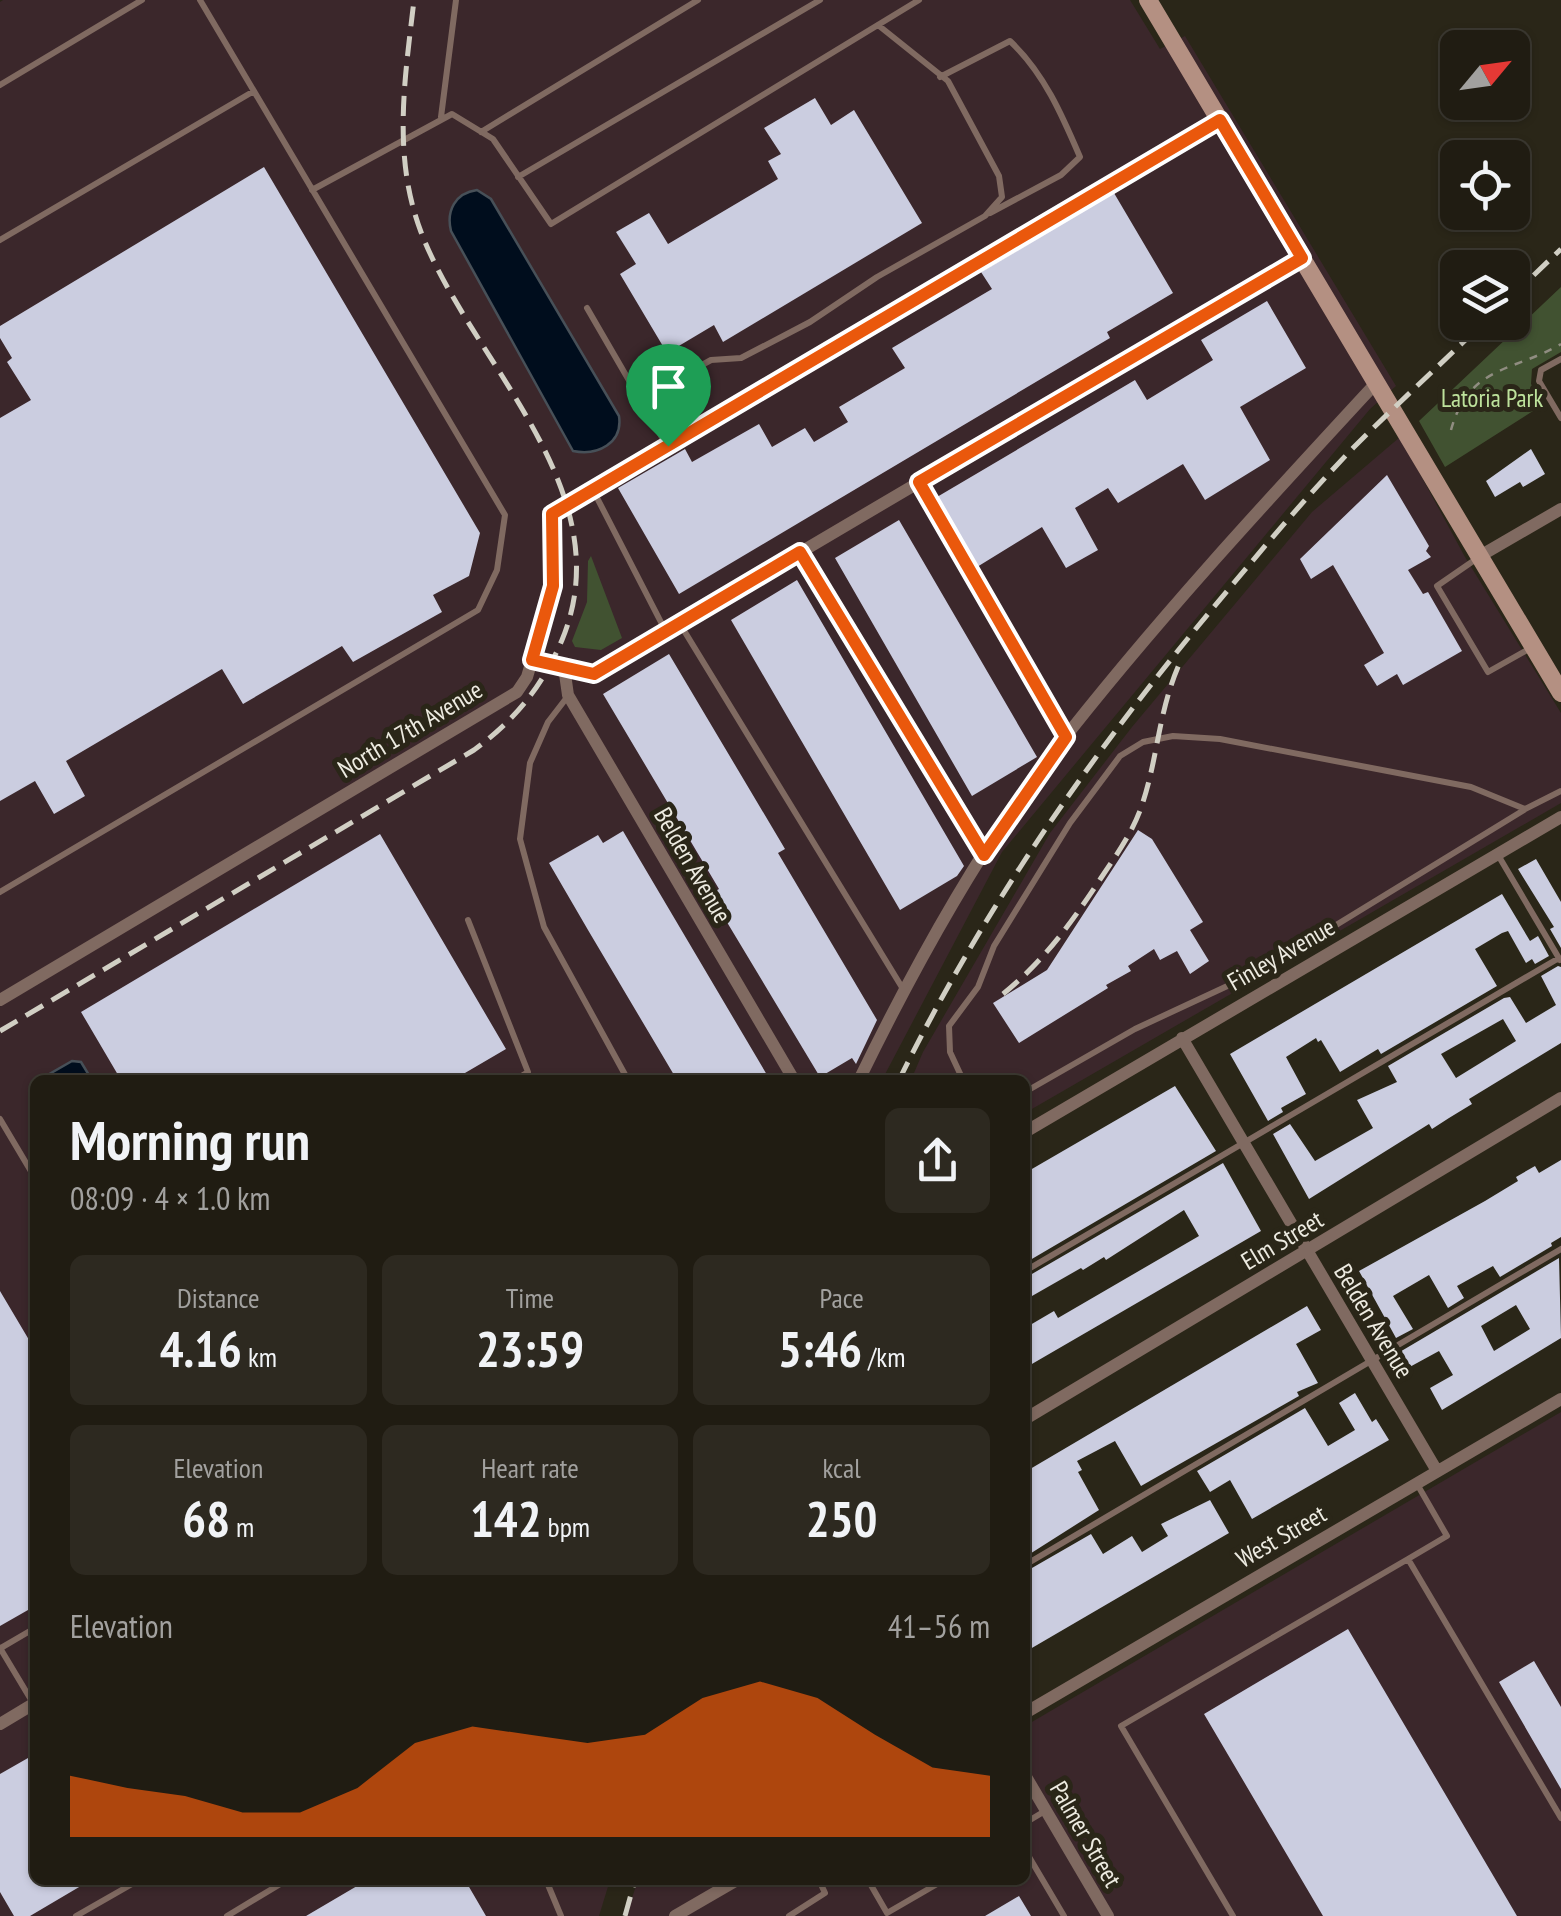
<!DOCTYPE html>
<html lang="en">
<head>
<meta charset="utf-8">
<style>
	:root { --surface:#201c12; --page:#2d2920; --text:#f1f3f6; --muted:#a2a19f; --line:#3d3a32; --accent:#ea580c }
	body { margin:0; font-family:"PT Sans Narrow",sans-serif; background:var(--page); color:var(--text); height:100vh; display:flex; flex-direction:column; font-size:38px; white-space:nowrap }
	* { box-sizing:border-box; margin:0 }
	p { font-size:32px; color:var(--muted) }
	.icon { flex:none; width:55px; height:55px; fill:none; stroke:currentColor; stroke-width:2; stroke-linecap:round; stroke-linejoin:round }
	.map { position:relative; flex:1; overflow:hidden }
	.details { position:absolute; left:30px; top:1075px; width:1000px; height:810px; display:flex; flex-direction:column; background:var(--surface); border-radius:15px; box-shadow:0 2px 8px #0004,0 0 0 2px var(--line) }
	.details>* { flex:none }
	.needle { width:65px; rotate:61deg }
	.controls { position:absolute; left:1440px; top:30px; display:grid; gap:20px }
	.controls a { display:grid; place-items:center; width:90px; height:90px; border-radius:15px; background:var(--surface); box-shadow:0 2px 8px #0004,0 0 0 2px var(--line); font-size:50px }
	.pin { position:absolute; display:grid; place-items:center; width:85px; height:85px; color:#fff; margin:-102px -42px; border-radius:50% 50% 50% 0; rotate:-45deg; box-shadow:0 0 10px #0007 }
	.pin .icon { rotate:45deg }
	.round { display:grid; place-items:center; flex:none; width:105px; height:105px; border-radius:15px; background:var(--page) }
	.overview { display:flex; align-items:center; justify-content:space-between; height:170px; padding:0 40px }
	h1 { font-size:55px; font-weight:800; line-height:75px }
	.metrics { display:grid; grid-template-columns:repeat(3,1fr); gap:15px; height:170px; padding:10px 40px }
	.metrics div { display:grid; align-content:center; border-radius:15px; background:var(--page); text-align:center }
	.metrics b { font-size:50px; font-weight:800 }
	.metrics small { font-size:28px; font-weight:400 }
	.metrics p { font-size:28px }
	.chart { height:280px; padding:20px 40px }
	.chart p { display:flex; justify-content:space-between }
	.chart svg { width:100%; height:180px; margin-top:10px; fill:var(--accent); opacity:.7 }
	.map>svg:first-child { display:block }
</style>
</head>
<body>
<div class="map">
<svg width="1561" height="1916" viewBox="0 0 1561 1916">
	<rect width="100%" height="100%" fill="#2a2618"/>
	<!-- industrial -->
	<path fill="#3b272b" d="M 3,0 L 1130,0 L 1160,49 L 1185,36 L 1396,386 L 1370,409 L 1002,852 L 882,1080 L 35,1080 L 35,1880 L 610,1880 L 599,1916 L 0,1916 L 0,2 Z
		M 1400,437 L 1465,557 L 1561,713 L 1561,803 L 1025,1113 L 1025,1080 L 911,1080 L 923,1052 L 1050,833 L 1132,727 L 1312,512 Z
		M 1561,1412 L 1561,1916 L 626,1916 L 638,1880 L 1025,1880 L 1025,1726 Z"/>
	<!-- green -->
	<path fill="#415231" d="M 1561,287 L 1561,352 L 1532,369 L 1531,384 L 1544,404 L 1445,467 L 1419,421 Z
		M 591,556 L 622,638 L 601,650 L 575,647 L 572,641 L 587,602 L 588,561 Z"/>
	<!-- water -->
	<path fill="#000d1d" stroke="#475058" stroke-width="2.5" d="M 477,190 L 491,199 L 619,416 C 623,443 598,456 573,451 L 451,231 C 446,211 455,193 477,190 Z
		M 72,1061 L 81,1062 L 92,1080 L 39,1080 Z"/>
	<!-- building -->
	<path fill="#cbcde0" fill-rule="evenodd" d="M 815,98 L 831,125 L 854,110 L 922,223 L 723,342 L 714,325 L 667,353 L 620,274 L 636,264 L 616,232 L 649,213 L 668,244 L 778,179 L 768,161 L 781,154 L 764,128 Z
		M 264,167 L 480,533 L 469,576 L 433,595 L 442,612 L 353,662 L 342,646 L 243,704 L 222,669 L 66,761 L 85,796 L 54,814 L 35,781 L 0,801 L 0,418 L 31,400 L 7,362 L 12,358 L 0,338 L 0,326 Z
		M 1114,193 L 1173,293 L 1107,332 L 1110,338 L 679,594 L 618,488 L 685,449 L 692,462 L 759,424 L 772,447 L 805,428 L 814,442 L 848,422 L 839,407 L 905,368 L 892,348 L 992,289 L 981,272 Z
		M 1267,301 L 1306,368 L 1240,407 L 1270,460 L 1205,500 L 1183,464 L 1118,503 L 1108,488 L 1075,508 L 1098,550 L 1066,568 L 1042,527 L 977,567 L 937,497 L 1135,380 L 1147,400 L 1213,360 L 1201,340 Z
		M 1531,449 L 1545,474 L 1523,487 L 1520,482 L 1495,497 L 1486,481 Z
		M 1387,475 L 1429,546 L 1426,551 L 1431,557 L 1408,570 L 1423,594 L 1428,592 L 1462,651 L 1403,685 L 1397,674 L 1377,686 L 1364,665 L 1384,653 L 1333,565 L 1311,579 L 1300,559 Z
		M 899,520 L 1037,757 L 972,796 L 835,558 Z
		M 797,580 L 964,866 L 957,876 L 900,910 L 731,620 Z
		M 669,654 L 785,849 L 778,853 L 877,1020 L 856,1064 L 852,1058 L 820,1077 L 710,894 L 719,889 L 603,694 Z
		M 1138,830 L 1152,839 L 1203,922 L 1190,930 L 1209,961 L 1190,974 L 1177,951 L 1160,960 L 1154,949 L 1128,966 L 1131,971 L 1106,985 L 1108,988 L 1019,1043 L 993,1003 L 1047,970 Z
		M 623,831 L 637,855 L 770,1080 L 677,1080 L 588,930 L 549,863 L 598,835 L 603,843 Z
		M 380,834 L 506,1049 L 453,1080 L 121,1080 L 81,1012 Z
		M 1536,859 L 1561,902 L 1561,948 L 1550,929 L 1554,927 L 1518,869 Z
		M 1502,894 L 1530,941 L 1538,936 L 1549,956 L 1535,964 L 1532,959 L 1526,963 L 1508,931 L 1502,933 L 1475,949 L 1497,986 L 1381,1054 L 1378,1049 L 1340,1072 L 1321,1040 L 1318,1042 L 1316,1038 L 1286,1057 L 1306,1094 L 1281,1108 L 1283,1112 L 1268,1121 L 1230,1054 Z
		M 1558,966 L 1561,967 L 1561,1043 L 1469,1099 L 1472,1104 L 1449,1118 L 1432,1129 L 1429,1124 L 1309,1199 L 1273,1134 L 1290,1124 L 1315,1161 L 1373,1128 L 1357,1100 L 1397,1082 L 1388,1066 L 1504,998 L 1510,997 L 1526,1023 L 1556,1005 L 1541,976 ZM 1503,1019 L 1516,1041 L 1456,1078 L 1441,1054 Z
		M 1175,1086 L 1216,1151 L 1025,1263 L 1025,1173 Z
		M 1561,1160 L 1561,1237 L 1551,1243 L 1552,1246 L 1500,1277 L 1493,1266 L 1457,1286 L 1464,1298 L 1448,1308 L 1429,1275 L 1393,1296 L 1413,1329 L 1396,1338 L 1359,1271 L 1485,1201 L 1518,1181 L 1516,1177 L 1535,1166 L 1539,1173 Z
		M 1223,1163 L 1261,1231 L 1025,1368 L 1025,1328 L 1054,1311 L 1058,1318 L 1199,1236 L 1184,1210 L 1106,1260 L 1104,1257 L 1083,1270 L 1081,1268 L 1032,1296 L 1025,1278 Z
		M 1559,1258 L 1561,1338 L 1442,1410 L 1430,1388 L 1453,1375 L 1439,1351 L 1406,1369 L 1398,1353 ZM 1516,1305 L 1530,1329 L 1494,1351 L 1481,1326 Z
		M 0,1291 L 35,1350 L 35,1606 L 0,1626 Z
		M 1307,1306 L 1321,1330 L 1296,1344 L 1318,1383 L 1297,1392 L 1299,1396 L 1141,1486 L 1115,1441 L 1077,1461 L 1082,1470 L 1078,1472 L 1099,1510 L 1025,1557 L 1025,1472 Z
		M 1355,1393 L 1372,1422 L 1376,1419 L 1389,1440 L 1252,1519 L 1230,1480 L 1210,1492 L 1197,1471 L 1305,1408 L 1328,1446 L 1355,1430 L 1339,1403 Z
		M 1210,1500 L 1229,1533 L 1025,1652 L 1025,1572 L 1091,1534 L 1103,1554 L 1132,1536 L 1142,1552 L 1168,1536 L 1161,1524 Z
		M 1348,1629 L 1517,1916 L 1323,1916 L 1204,1714 Z
		M 1534,1661 L 1561,1707 L 1561,1789 L 1499,1682 Z
		M 35,1754 L 35,1880 L 91,1880 L 30,1916 L 14,1916 L 0,1892 L 0,1774 Z
		M 353,1880 L 465,1880 L 486,1916 L 306,1916 L 357,1886 Z
		M 1019,1896 L 1031,1916 L 985,1916 Z"/>
	<g fill="none" stroke-linecap="round" stroke-linejoin="round">
		<!-- path -->
		<path stroke="#908d81" stroke-width="2.5" stroke-dasharray="8 8" stroke-linecap="butt" d="M 1451,430 C 1469,365 1513,372 1561,344"/>
		<!-- lane -->
		<path stroke="#806a61" stroke-width="6" d="M 940,77 L 1010,41 C 1044,73 1062,115 1080,157 L 1061,175 L 990,213
			M 0,85 L 142,0
			M 441,117 L 456,0
			M 481,132 L 698,0
			M 518,177 L 820,0
			M 312,190 L 452,114 L 493,139 L 551,224 L 919,0
			M 0,240 L 254,91
			M 587,308 L 667,446
			M 1561,359 L 1541,370 L 1539,381 L 1561,418
			M 640,399 L 711,360 L 741,358 L 810,322 L 877,277 L 985,216 L 1002,197 L 999,176 L 948,81 L 878,25
			M 920,483 L 1066,736
			M 593,490 L 665,630
			M 1479,557 L 1437,586 L 1488,672 L 1529,649
			M 680,624 L 903,989
			M 533,659 L 553,585 L 552,514 L 1220,121
			M 568,696 L 548,722 L 530,763 L 520,839 L 544,927 L 628,1080
			M 1498,855 L 1560,960
			M 0,892 L 478,610 L 497,570 L 505,515 L 200,0
			M 468,920 L 528,1072 L 515,1080
			M 963,1080 L 950,1052 L 949,1026 L 978,987 L 994,946 L 1070,823 L 1120,756 L 1143,742 L 1173,736 L 1220,739 L 1471,787 L 1525,809 L 1561,791
			M 1025,1092 L 1135,1029 L 1266,968 L 1524,810
			M 0,1119 L 35,1178
			M 1025,1271 L 1559,958
			M 1417,1484 L 1447,1536 L 1408,1559 L 1561,1818
			M 1025,1565 L 1561,1249
			M 0,1648 L 33,1703
			M 1,1648 L 35,1628
			M 1025,1823 L 1045,1811
			M 1025,1850 L 1064,1916
			M 546,1880 L 561,1916
			M 868,1880 L 887,1913 L 944,1880
			M 76,1916 L 139,1880
			M 227,1916 L 287,1880
			M 789,1916 L 825,1893 L 819,1880
			M 1233,1916 L 1121,1726 L 1408,1559"/>
		<!-- street -->
		<path stroke="#806a61" stroke-width="12" d="M 800,552 L 985,855
			M 1480,556 L 1561,509
			M 564,667 L 568,695 L 794,1080
			M 0,1000 L 517,692 L 527,677 L 532,660 L 594,674 L 1301,257
			M 1182,1038 L 1437,1471
			M 859,1080 C 913,969 977,852 1052,754 C 1153,624 1264,504 1376,383
			M 1025,1132 L 1561,817
			M 1025,1419 L 1561,1098
			M 1025,1713 L 1561,1399
			M 0,1724 L 35,1703
			M 1025,1775 L 1108,1916
			M 675,1916 L 737,1880"/>
		<!-- secondary -->
		<path stroke="#b49082" stroke-width="18" d="M 1148,0 L 1561,693"/>
		<!-- rail -->
		<path stroke="#d1cfc4" stroke-width="5" stroke-dasharray="20 10" stroke-linecap="butt" d="M 1512,296 L 1561,249
			M 1003,994 C 1045,960 1072,922 1101,878 C 1117,854 1133,832 1142,805 C 1159,754 1158,709 1182,658
			M 0,1031 L 474,750 C 515,720 542,687 562,640 C 624,490 470,361 421,232 C 392,156 405,78 414,0
			M 899,1080 C 983,909 1091,754 1213,608 C 1258,554 1304,499 1353,448 C 1396,405 1441,364 1484,322
			M 625,1916 L 635,1880"/>
	</g>
	<g fill="none" stroke-linecap="round" stroke-linejoin="round">
		<defs>
			<path id="route" d="M 1220,120 L 1302,258 L 919,482 L 1066,737 L 984,855 L 800,552 L 594,674 L 532,660 L 553,586 L 552,514 Z"/>
		</defs>
		<!-- route casing -->
		<use href="#route" stroke="#fff" stroke-width="20"/>
		<!-- route -->
		<use href="#route" stroke="#ea580c" stroke-width="12"/>
	</g>
	<g text-anchor="middle" dominant-baseline="central" stroke-width="10" stroke-linejoin="round" paint-order="stroke">
		<!-- park labels -->
		<g font-size="25" fill="#bde29c" stroke="#2a2618">
			<text x="1492" y="398">Latoria Park</text>
		</g>
		<!-- street labels -->
		<g font-size="25" fill="#edebe1" stroke="#2a2618">
			<text transform="translate(410 729) rotate(-31)">North 17th Avenue</text>
			<text transform="translate(693 865) rotate(60)">Belden Avenue</text>
			<text transform="translate(1281 954) rotate(-30)">Finley Avenue</text>
			<text transform="translate(1282 1240) rotate(-31)">Elm Street</text>
			<text transform="translate(1374 1321) rotate(59)">Belden Avenue</text>
			<text transform="translate(1281 1536) rotate(-30)">West Street</text>
			<text transform="translate(1086 1834) rotate(60)">Palmer Street</text>
		</g>
	</g>
</svg>
<div class="controls">
<a><svg class="needle" viewBox="-14 -14 28 28"><path d="M0-13l5 13h-10z" fill="#e53935"/><path d="M0 13l5-13h-10z" fill="#a2a19f"/></svg></a>
<a><svg class="icon" aria-label="locate" viewBox="0 0 24 24"><circle cx="12" cy="12" r="6"/><path d="M12 2v4M12 18v4M2 12h4M18 12h4"/></svg></a>
<a><svg class="icon" aria-label="layers" viewBox="0 0 24 24"><path d="M12 4l9 5-9 5-9-5zM3 14l9 5 9-5"/></svg></a>
</div>
<div class="pin" style="left:668px;top:446px;background:#1e9e55"><svg class="icon" aria-label="arrive" viewBox="0 0 24 24"><path d="M6 21V4h12l-3 4 3 4H6"/></svg></div>
<section class="details">
<div class="overview"><div><h1>Morning run</h1><p>08:09 · 4 × 1.0 km</p></div><a class="round"><svg class="icon" aria-label="share" viewBox="0 0 24 24"><path d="M12 15V3M7 8l5-5 5 5M5 13v7h14v-7"/></svg></a></div>
<div class="metrics">
<div><p>Distance</p><b>4.16<small> km</small></b></div>
<div><p>Time</p><b>23:59</b></div>
<div><p>Pace</p><b>5:46<small> /km</small></b></div>
</div>
<div class="metrics">
<div><p>Elevation</p><b>68<small> m</small></b></div>
<div><p>Heart rate</p><b>142<small> bpm</small></b></div>
<div><p>kcal</p><b>250</b></div>
</div>
<div class="chart"><p><span>Elevation</span>41–56 m</p>
<svg viewBox="0 0 160 44" preserveAspectRatio="none"><path d="M0 44V29L10 32L20 34L30 38L40 38L50 32L60 21L70 17L80 19L90 21L100 19L110 10L120 6L130 10L140 19L150 27L160 29V44z"/></svg>
</div>
</section>
</div>
</body>
</html>
